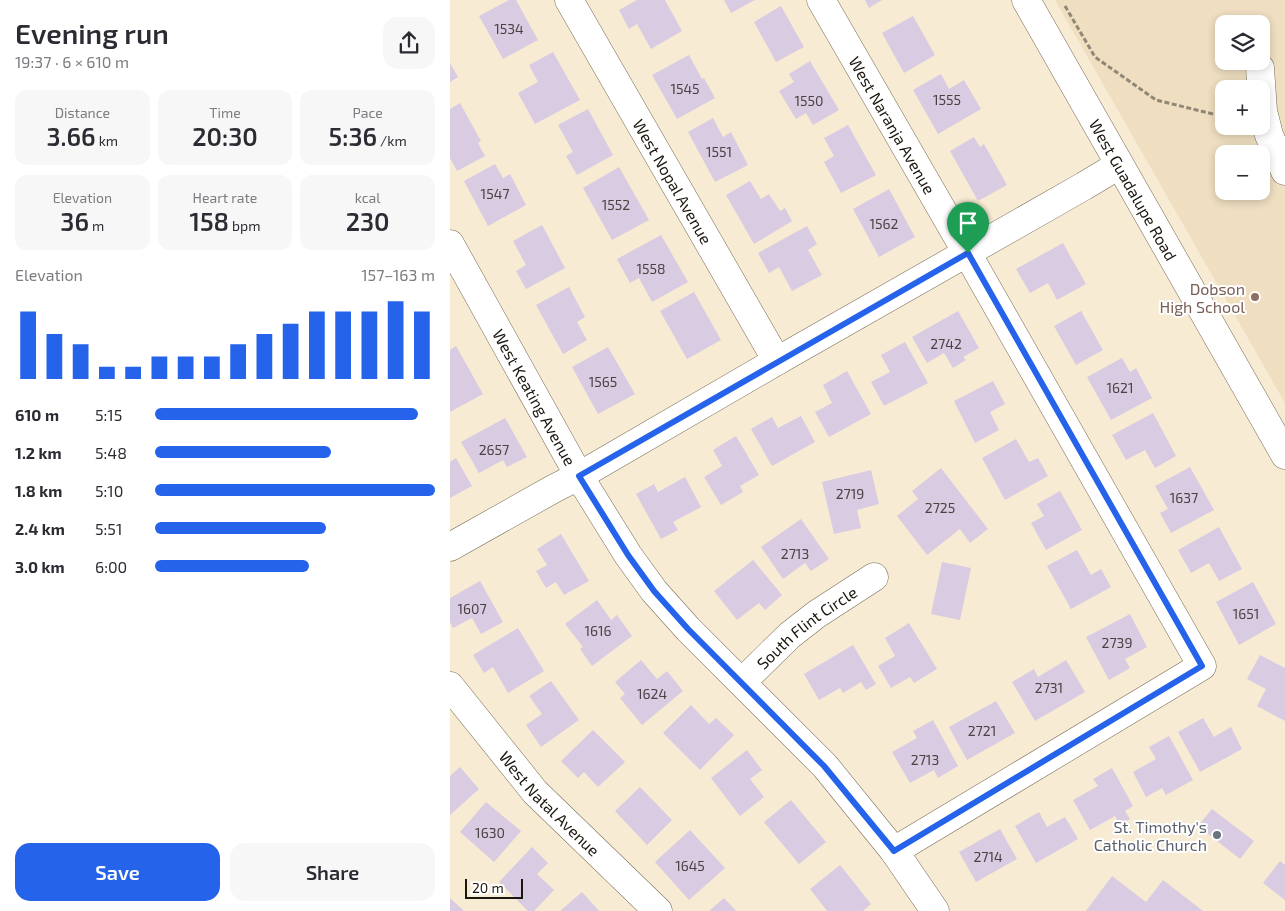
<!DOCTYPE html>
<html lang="en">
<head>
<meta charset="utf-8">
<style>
	:root { --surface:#fff; --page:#f7f7f7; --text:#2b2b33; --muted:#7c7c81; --accent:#2563eb }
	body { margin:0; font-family:"Exo 2",sans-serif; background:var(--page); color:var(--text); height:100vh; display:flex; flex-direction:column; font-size:19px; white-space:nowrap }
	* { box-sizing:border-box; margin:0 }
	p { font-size:16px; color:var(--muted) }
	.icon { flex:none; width:28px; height:28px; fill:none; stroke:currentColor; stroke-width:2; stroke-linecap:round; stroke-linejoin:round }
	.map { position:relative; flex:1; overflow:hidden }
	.side { display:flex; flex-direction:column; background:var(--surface); width:450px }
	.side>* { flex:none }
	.fabs { position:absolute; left:765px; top:15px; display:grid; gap:10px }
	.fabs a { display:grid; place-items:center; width:55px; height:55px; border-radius:10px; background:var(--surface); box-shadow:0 2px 8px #0003; font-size:25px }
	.scale { position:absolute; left:15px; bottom:12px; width:58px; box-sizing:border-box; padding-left:5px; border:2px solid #1b160e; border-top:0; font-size:14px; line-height:18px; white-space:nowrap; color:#1b160e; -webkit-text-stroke:4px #fff; paint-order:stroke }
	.pin { position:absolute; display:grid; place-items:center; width:42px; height:42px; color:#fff; margin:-51px -21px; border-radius:50% 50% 50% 0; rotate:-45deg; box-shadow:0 0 5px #0007 }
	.pin .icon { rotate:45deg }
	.round { display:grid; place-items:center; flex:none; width:52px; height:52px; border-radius:15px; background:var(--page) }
	.head { display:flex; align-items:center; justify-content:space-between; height:85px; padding:0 15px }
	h1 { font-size:28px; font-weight:600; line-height:38px }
	.stats { display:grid; grid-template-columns:repeat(3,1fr); gap:8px; height:85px; padding:5px 15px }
	.stats div { display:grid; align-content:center; border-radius:12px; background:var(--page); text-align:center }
	.stats b { font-size:25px; font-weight:600 }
	.stats small { font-size:14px; font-weight:400 }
	.stats p { font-size:14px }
	.chart { height:140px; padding:10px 15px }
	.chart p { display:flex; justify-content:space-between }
	.chart svg { width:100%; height:90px; margin-top:5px; stroke:var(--accent); stroke-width:6 }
	.cta { display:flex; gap:10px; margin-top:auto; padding:10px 15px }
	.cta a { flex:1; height:58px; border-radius:15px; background:var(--accent); color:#fff; font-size:20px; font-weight:600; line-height:58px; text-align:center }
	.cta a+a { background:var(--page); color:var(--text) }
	ul { padding:0 15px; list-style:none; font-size:16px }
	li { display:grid; grid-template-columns:80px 60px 1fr; align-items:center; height:38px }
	li i { height:12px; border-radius:6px; background:var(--accent) }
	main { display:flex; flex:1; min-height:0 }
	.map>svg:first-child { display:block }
</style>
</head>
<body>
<main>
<section class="side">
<div class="head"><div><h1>Evening run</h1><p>19:37 · 6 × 610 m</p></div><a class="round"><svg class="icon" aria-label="share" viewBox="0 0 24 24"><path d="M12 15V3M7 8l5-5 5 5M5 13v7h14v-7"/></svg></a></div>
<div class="stats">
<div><p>Distance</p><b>3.66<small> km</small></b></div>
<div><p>Time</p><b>20:30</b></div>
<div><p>Pace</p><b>5:36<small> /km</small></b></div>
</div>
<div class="stats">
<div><p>Elevation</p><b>36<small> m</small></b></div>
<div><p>Heart rate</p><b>158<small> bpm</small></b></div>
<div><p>kcal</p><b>230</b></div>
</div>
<div class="chart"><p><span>Elevation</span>157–163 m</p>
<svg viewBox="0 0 160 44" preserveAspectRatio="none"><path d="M5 44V11M15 44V22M25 44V27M35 44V38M45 44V38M55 44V33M65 44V33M75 44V33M85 44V27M95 44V22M105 44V17M115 44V11M125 44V11M135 44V11M145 44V6M155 44V11"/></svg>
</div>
<ul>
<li><b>610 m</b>5:15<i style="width:94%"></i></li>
<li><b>1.2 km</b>5:48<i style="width:63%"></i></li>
<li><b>1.8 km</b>5:10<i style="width:100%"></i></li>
<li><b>2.4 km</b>5:51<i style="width:61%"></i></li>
<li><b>3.0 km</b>6:00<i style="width:55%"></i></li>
</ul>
<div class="cta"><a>Save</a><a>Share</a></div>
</section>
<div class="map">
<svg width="835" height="911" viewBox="0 0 835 911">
	<rect width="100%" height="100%" fill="#f8ebd4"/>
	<!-- built -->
	<path fill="#efdec0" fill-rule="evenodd" d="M 605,0 L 835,0 L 835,403 ZM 774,24 L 811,24 L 811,61 L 774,61 ZM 774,89 L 811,89 L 811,126 L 774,126 ZM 774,154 L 811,154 L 811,191 L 774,191 Z"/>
	<!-- building -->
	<path fill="#d9cbe1" d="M 59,0 L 66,0 L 88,40 L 53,59 L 29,16 Z
		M 187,0 L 215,0 L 232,31 L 201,49 L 187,24 L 179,29 L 169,10 Z
		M 274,0 L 305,0 L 281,13 Z
		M 415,0 L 432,0 L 419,8 Z
		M 331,6 L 354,47 L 326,62 L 304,22 Z
		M 463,16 L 485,55 L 454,73 L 432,33 Z
		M 103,52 L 130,100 L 85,124 L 68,93 L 88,82 L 79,65 Z
		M 239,55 L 252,79 L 254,78 L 265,98 L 227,119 L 202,75 Z
		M 360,61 L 389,110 L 363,125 L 356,113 L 346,119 L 329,91 L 344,82 L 339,74 Z
		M 0,63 L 8,77 L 0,82 Z
		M 491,74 L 499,89 L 514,80 L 531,109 L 488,134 L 463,90 Z
		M 10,103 L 31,141 L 28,143 L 35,156 L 7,171 L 0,158 L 0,109 Z
		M 138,109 L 163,155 L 127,175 L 116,156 L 123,152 L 108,125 Z
		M 263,118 L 273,137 L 281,132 L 298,165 L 265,182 L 238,132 Z
		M 398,125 L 426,175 L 391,193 L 374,162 L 384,156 L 374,138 Z
		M 524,137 L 530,147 L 534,144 L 557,185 L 528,201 L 500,151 Z
		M 45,164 L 53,178 L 60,174 L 76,205 L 38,226 L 14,181 Z
		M 169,167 L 199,220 L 162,240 L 133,188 Z
		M 300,181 L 311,199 L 319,194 L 330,211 L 335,208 L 342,221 L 304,244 L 276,195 Z
		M 439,189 L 465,237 L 429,257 L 403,209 Z
		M 92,225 L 115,268 L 76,289 L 66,271 L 76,265 L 63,241 Z
		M 357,226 L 367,244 L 358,250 L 372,275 L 342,291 L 329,267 L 319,273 L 308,253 Z
		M 211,235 L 238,282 L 202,302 L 189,278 L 180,283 L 167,259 Z
		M 613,243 L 636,284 L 607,300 L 598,283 L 580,293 L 566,269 Z
		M 119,287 L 135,317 L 127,322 L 137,340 L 113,354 L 86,305 Z
		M 244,292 L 271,340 L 237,359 L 210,311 Z
		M 508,311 L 529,348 L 513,357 L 516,360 L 503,368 L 494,353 L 477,363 L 462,337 Z
		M 631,311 L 653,350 L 626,365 L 604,326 Z
		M 455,342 L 478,383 L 434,406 L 421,382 L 440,372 L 431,355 Z
		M 6,346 L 33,394 L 0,412 L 0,350 Z
		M 158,347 L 185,394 L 148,414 L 122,367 Z
		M 672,358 L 680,372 L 686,368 L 702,398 L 661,420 L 637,377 Z
		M 397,371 L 421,414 L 379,437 L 365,412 L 382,403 L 373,385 Z
		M 543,381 L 555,404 L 540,412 L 549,430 L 525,443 L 504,401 Z
		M 703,413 L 726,456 L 705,468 L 695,450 L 676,460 L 662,435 Z
		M 351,416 L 365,442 L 322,466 L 301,429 L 322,417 L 328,428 Z
		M 55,418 L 77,457 L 57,467 L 53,460 L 29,473 L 11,442 Z
		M 286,436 L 309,475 L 290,486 L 293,492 L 271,505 L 254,477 L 272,466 L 263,450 Z
		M 566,439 L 579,462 L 588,458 L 598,476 L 555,500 L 532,458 Z
		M 6,458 L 22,486 L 0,498 L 0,462 Z
		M 740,467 L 764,510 L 721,533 L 710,513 L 718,509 L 705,486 Z
		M 491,468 L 538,529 L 520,543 L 510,529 L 477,555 L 447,516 L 468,499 L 462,491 Z
		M 421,470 L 429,504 L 407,510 L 411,528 L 384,534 L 372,482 Z
		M 235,477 L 251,507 L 223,522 L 228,530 L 211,539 L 186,494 L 204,484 L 208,492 Z
		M 610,491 L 632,530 L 596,550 L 581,523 L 594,516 L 587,504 Z
		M 351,519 L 379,559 L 361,571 L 355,563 L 333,579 L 311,547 Z
		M 769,527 L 792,569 L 769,581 L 759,563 L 741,573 L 728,550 Z
		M 111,534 L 139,581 L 114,595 L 106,582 L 96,588 L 86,571 L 97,565 L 87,549 Z
		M 627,550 L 641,575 L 651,569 L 661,587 L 621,609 L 597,566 Z
		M 303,560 L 332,595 L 315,610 L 309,603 L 287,620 L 264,591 Z
		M 492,562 L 521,568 L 510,620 L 481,614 Z
		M 30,581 L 53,622 L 31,634 L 22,618 L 3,628 L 0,622 L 0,598 Z
		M 803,582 L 826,624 L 789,645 L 766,602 Z
		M 147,600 L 161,620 L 167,615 L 182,636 L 142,666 L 130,649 L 133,647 L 115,624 Z
		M 680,614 L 697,647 L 675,659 L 680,668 L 659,680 L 636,637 Z
		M 459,623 L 487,669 L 464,683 L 460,677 L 441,688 L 428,666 L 445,656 L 435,638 Z
		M 68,628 L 94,671 L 58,693 L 43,667 L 34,673 L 23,655 Z
		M 403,645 L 426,684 L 416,690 L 411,682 L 393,693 L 390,688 L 369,700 L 354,674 Z
		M 810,655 L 835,668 L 835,721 L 807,706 L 816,689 L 797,679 Z
		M 191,660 L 207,679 L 217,671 L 233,691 L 192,725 L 170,698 L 175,694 L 165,682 Z
		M 616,660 L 635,692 L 585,721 L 562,682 L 584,669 L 588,677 Z
		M 101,681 L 129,720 L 91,747 L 76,725 L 92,714 L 79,696 Z
		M 546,701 L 565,733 L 517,760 L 499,727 Z
		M 241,705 L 259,724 L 266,718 L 284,735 L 250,770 L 213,733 Z
		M 753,718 L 764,737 L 781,727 L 792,749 L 750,772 L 728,732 Z
		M 483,720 L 508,766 L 488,778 L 484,770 L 460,783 L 442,752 L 467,738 L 463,731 Z
		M 143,730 L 175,762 L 148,787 L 134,772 L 128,778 L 111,761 Z
		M 719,736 L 743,780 L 716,795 L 712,788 L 696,797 L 683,772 L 706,759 L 699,747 Z
		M 297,750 L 312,770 L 300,779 L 314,797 L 290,816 L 261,778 Z
		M 10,767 L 29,789 L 0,815 L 0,776 Z
		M 662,768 L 683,806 L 675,811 L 680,819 L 670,825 L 665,816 L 640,830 L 623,800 L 648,786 L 643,779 Z
		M 190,787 L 222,820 L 197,845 L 165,811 Z
		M 341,800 L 376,842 L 349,864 L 314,822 Z
		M 36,802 L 71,831 L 44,862 L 10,832 Z
		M 762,809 L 804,841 L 790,859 L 748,826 Z
		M 589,812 L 597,827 L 615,817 L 628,839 L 586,863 L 565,826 Z
		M 550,829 L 567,859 L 526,882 L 509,852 Z
		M 240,830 L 275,868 L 239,900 L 205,862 Z
		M 82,847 L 98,863 L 87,874 L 104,890 L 84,911 L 78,911 L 49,882 Z
		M 830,861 L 835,865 L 835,900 L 813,883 Z
		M 390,865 L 421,904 L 413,911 L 377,911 L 360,889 Z
		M 662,876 L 696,902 L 713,880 L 753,911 L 636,911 Z
		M 132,892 L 149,911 L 110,911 Z
		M 0,898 L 14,911 L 0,911 Z
		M 274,898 L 286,911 L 259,911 Z"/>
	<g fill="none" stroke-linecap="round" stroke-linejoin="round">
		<defs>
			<g id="minor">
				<path id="s1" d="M 119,0 L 327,361"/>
				<path id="s2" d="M 371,0 L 517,253 L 752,666 L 444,851"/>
				<path d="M 810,68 L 813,111 L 819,135 L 835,171"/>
				<path id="s3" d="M 0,244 L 129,476 L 178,555 L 204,591 L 238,629 L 375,766 L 444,851 L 485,911"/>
				<path d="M 0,547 L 105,488 L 129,476 L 327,361 L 634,186 L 669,165"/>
				<path id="s4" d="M 292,682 L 340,635 L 367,614 L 424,577"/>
				<path id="s5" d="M 0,686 L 85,792 L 208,911"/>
			</g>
			<g id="major">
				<path id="s6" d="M 576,0 L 835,455"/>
			</g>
		</defs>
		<!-- minor casing -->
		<use href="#minor" stroke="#776c57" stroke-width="29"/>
		<!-- major casing -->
		<use href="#major" stroke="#776c57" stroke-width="29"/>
		<!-- path -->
		<path stroke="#908777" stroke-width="3" stroke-dasharray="5 2.5" stroke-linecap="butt" d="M 615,6 L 645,57 L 706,100 L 767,115 L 774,115"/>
		<!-- minor -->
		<use href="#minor" stroke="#fff" stroke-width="28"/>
		<!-- major -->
		<use href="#major" stroke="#fff" stroke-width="28"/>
	</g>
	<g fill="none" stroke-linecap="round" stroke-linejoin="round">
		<defs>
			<path id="route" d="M 518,253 L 752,666 L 444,851 L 374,766 L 238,629 L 204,591 L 178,555 L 129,476 Z"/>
		</defs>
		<!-- route casing -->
		<use href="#route" stroke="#fff" stroke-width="10"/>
		<!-- route -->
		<use href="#route" stroke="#2563eb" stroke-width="6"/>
	</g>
	<!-- markers -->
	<circle fill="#8d6e63" stroke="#fff" stroke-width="2" cx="805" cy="297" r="5"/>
	<circle fill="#6b7280" stroke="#fff" stroke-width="2" cx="767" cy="835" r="5"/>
	<g text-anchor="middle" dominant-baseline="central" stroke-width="4" stroke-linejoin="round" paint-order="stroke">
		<!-- number labels -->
		<g font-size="14" fill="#4a4343">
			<text x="59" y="28">1534</text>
			<text x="235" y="88">1545</text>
			<text x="497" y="99">1555</text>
			<text x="359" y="100">1550</text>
			<text x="269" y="151">1551</text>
			<text x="45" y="193">1547</text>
			<text x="166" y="204">1552</text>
			<text x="434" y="223">1562</text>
			<text x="201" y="268">1558</text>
			<text x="496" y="343">2742</text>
			<text x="153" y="381">1565</text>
			<text x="670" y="387">1621</text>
			<text x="44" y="449">2657</text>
			<text x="400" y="493">2719</text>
			<text x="734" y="497">1637</text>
			<text x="490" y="507">2725</text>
			<text x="345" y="553">2713</text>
			<text x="22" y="608">1607</text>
			<text x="796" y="613">1651</text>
			<text x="148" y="630">1616</text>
			<text x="667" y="642">2739</text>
			<text x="599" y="687">2731</text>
			<text x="202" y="693">1624</text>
			<text x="532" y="730">2721</text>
			<text x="475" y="759">2713</text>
			<text x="40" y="832">1630</text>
			<text x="538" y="856">2714</text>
			<text x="240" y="865">1645</text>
		</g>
		<!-- street labels -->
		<g font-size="16" fill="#1b160e" stroke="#fff">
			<text stroke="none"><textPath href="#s2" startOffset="144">West Naranja Avenue</textPath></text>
			<text stroke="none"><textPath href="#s1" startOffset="209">West Nopal Avenue</textPath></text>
			<text stroke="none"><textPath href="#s6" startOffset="218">West Guadalupe Road</textPath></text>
			<text stroke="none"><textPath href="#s3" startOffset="175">West Keating Avenue</textPath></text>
			<text stroke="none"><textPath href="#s4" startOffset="85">South Flint Circle</textPath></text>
			<text stroke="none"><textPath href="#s5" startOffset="154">West Natal Avenue</textPath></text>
		</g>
		<!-- education labels -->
		<g font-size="16" fill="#785e54" stroke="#fff" text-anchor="end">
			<text x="795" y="288">Dobson<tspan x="795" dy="18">High School</tspan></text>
		</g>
		<!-- worship labels -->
		<g font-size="16" fill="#5b616d" stroke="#fff" text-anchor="end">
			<text x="757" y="826">St. Timothy's<tspan x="757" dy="18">Catholic Church</tspan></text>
		</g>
	</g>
</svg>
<div class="fabs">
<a><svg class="icon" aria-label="layers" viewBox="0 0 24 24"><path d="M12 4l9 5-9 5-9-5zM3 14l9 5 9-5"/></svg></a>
<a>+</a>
<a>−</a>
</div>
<div class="scale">20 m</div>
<div class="pin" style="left:518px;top:253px;background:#1e9e55"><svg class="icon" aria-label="arrive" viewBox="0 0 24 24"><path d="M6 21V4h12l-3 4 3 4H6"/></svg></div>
</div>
</main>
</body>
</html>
